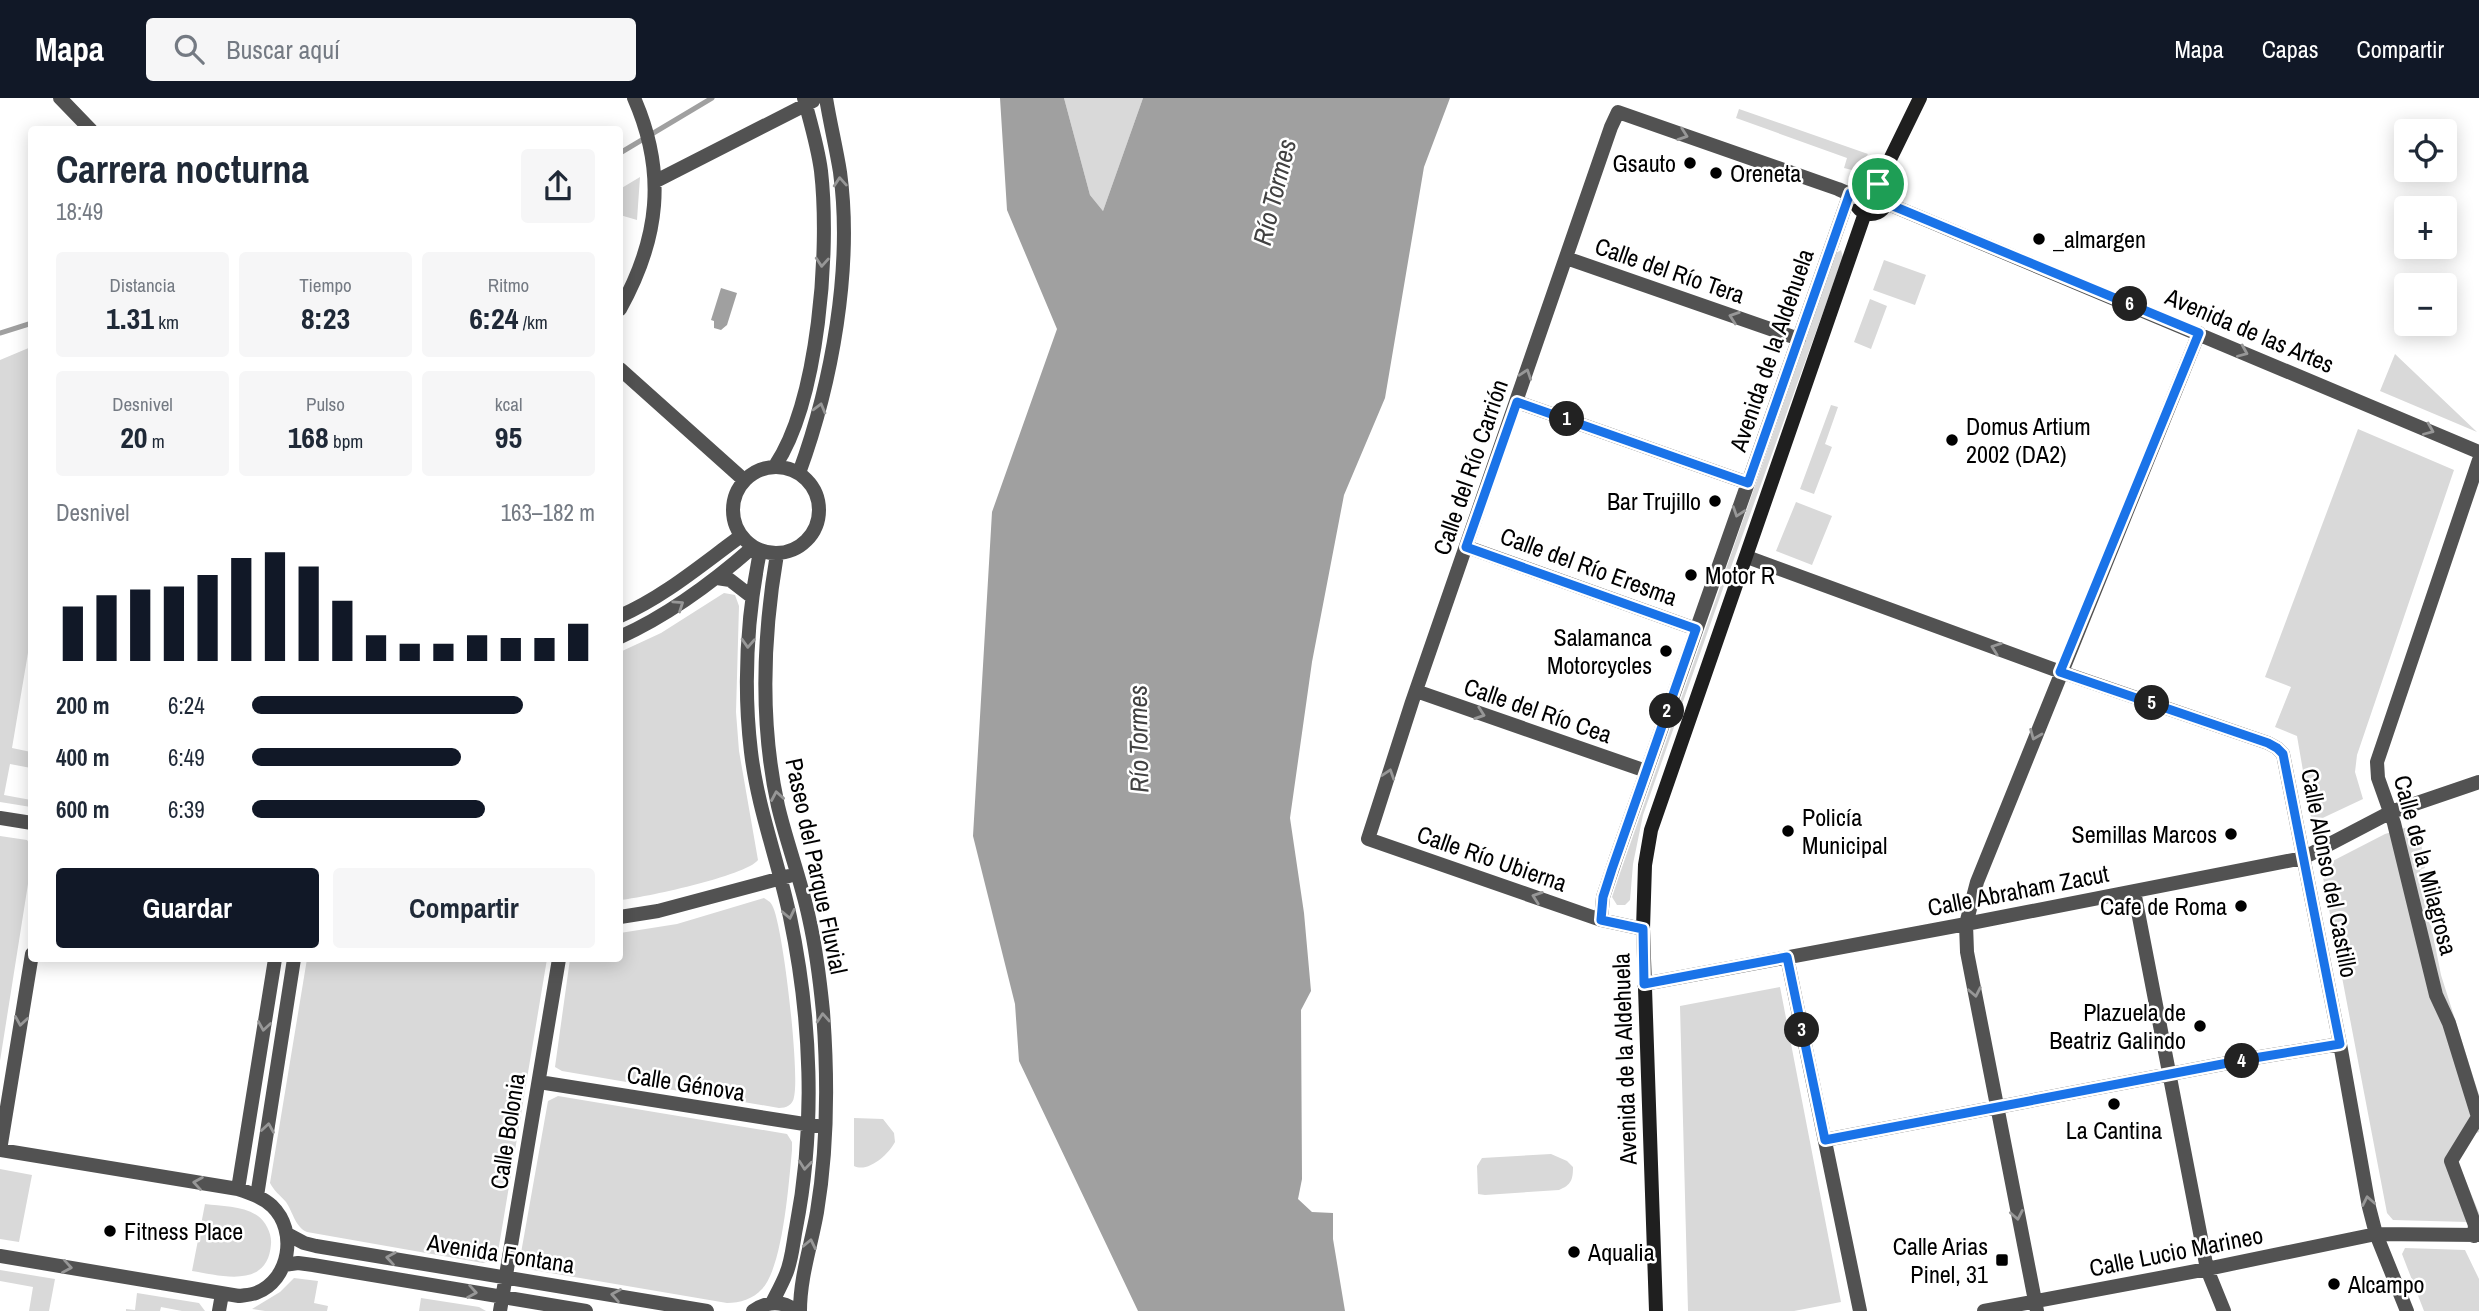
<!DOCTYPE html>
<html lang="es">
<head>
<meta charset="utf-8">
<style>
	:root { --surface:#fff; --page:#f6f6f7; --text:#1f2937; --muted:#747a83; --accent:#111827 }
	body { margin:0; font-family:"Archivo Narrow",sans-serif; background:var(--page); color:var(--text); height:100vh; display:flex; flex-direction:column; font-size:26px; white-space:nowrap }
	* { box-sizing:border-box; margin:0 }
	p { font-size:23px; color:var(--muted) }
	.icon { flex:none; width:38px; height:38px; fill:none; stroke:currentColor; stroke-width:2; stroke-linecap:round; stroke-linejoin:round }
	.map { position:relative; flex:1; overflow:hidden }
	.side { position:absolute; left:28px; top:28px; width:595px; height:836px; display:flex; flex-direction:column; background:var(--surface); border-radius:7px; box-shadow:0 4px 18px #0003 }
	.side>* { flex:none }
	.controls { position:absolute; left:2394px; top:21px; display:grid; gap:14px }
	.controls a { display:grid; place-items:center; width:63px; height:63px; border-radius:7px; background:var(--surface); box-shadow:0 4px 18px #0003; font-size:35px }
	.pin { position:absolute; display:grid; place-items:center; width:60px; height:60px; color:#fff; margin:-30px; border:4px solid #fff; border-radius:50%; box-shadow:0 2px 7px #0007 }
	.km { position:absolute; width:35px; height:35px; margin:-18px; border-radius:50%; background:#222; color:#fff; font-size:19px; line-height:35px; text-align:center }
	.round { display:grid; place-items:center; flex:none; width:74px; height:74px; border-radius:7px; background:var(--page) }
	.head { display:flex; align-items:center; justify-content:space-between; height:119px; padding:0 28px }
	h1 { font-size:38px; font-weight:800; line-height:52px }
	.stats { display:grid; grid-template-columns:repeat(3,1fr); gap:10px; height:119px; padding:7px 28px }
	.stats div { display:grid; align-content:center; border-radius:7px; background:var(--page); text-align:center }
	.stats b { font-size:30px; font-weight:800 }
	.stats small { font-size:19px; font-weight:400 }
	.stats p { font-size:19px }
	.chart { height:196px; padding:14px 28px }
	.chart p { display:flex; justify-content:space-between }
	.chart svg { width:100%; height:126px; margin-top:7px; stroke:var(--accent); stroke-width:6 }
	.action { display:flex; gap:14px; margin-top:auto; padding:14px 28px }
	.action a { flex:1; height:80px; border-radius:7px; background:var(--accent); color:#fff; font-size:28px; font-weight:800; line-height:80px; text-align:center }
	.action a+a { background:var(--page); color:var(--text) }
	ul { padding:0 28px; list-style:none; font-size:23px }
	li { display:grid; grid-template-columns:112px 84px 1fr; align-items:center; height:52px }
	li i { height:18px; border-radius:9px; background:var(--accent) }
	header { display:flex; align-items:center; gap:42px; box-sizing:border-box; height:98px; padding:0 35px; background:var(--accent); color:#fff }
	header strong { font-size:33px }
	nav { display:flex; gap:38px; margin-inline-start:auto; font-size:24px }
	.search { width:490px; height:63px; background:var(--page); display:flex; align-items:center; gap:18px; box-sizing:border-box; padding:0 24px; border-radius:7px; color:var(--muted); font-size:26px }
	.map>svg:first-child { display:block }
</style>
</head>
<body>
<header>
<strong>Mapa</strong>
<div class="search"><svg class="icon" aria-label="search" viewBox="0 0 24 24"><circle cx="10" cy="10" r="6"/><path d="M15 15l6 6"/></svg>Buscar aquí</div>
<nav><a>Mapa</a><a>Capas</a><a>Compartir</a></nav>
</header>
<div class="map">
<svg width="2479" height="1213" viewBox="0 0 2479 1213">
	<rect width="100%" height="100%" fill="#fff"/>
	<!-- green -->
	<path fill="#d9d9d9" d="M 1064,0 L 1143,0 L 1103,113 L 1090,97 Z
		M 1739,11 L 1868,56 L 1859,69 L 1852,72 L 1844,70 L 1847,60 L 1736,20 Z
		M 640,79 L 637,122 L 620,117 L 620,91 Z
		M 1841,152 L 1843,159 L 1730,472 L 1726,471 L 1836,155 Z
		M 1884,162 L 1926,177 L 1915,207 L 1873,192 Z
		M 1870,201 L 1887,208 L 1871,251 L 1854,244 Z
		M 31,249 L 31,537 L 12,650 L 31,654 L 31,670 L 10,666 L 4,697 L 31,702 L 31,709 L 0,704 L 0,262 Z
		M 2395,256 L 2477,334 L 2380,293 Z
		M 1831,307 L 1838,309 L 1825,346 L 1832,349 L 1814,396 L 1800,391 Z
		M 2358,331 L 2454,372 L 2357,657 L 2355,674 L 2363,701 L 2312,725 L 2297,638 L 2275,629 L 2291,589 L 2265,579 Z
		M 1796,404 L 1832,418 L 1812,467 L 1776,453 Z
		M 1723,481 L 1726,482 L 1643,717 L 1633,766 L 1630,802 L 1625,807 L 1617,807 L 1612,799 L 1620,775 Z
		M 724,495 L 735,497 L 739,508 L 736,614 L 739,653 L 758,762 C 746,778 642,800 620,802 L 620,554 L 661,535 Z
		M 2418,726 L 2425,770 L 2420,772 L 2441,877 L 2479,997 L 2479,1034 L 2474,1036 L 2458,1064 L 2479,1115 L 2479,1122 L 2468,1124 L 2393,1122 L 2387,1115 L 2321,769 L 2385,736 Z
		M 0,738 L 27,742 L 31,748 L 31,767 L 0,963 Z
		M 764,800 C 768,803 770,803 772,807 C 783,825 800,977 794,999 C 793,1007 786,1010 779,1010 L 562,973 L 555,969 L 570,861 L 620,861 L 620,835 L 677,826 Z
		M 307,861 L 547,861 L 498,1154 L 492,1162 L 483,1165 L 307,1134 C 295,1129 293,1114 286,1104 C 280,1097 274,1093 270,1085 Z
		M 1780,889 L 1841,1204 L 1794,1213 L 1688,1213 L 1680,908 Z
		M 558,998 L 787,1036 L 792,1044 L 792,1052 C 789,1083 783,1169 762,1191 C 753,1201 740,1205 727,1205 L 533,1172 L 524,1167 L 521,1155 L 548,1003 Z
		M 854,1020 L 883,1021 L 894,1035 L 895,1044 C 888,1057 868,1075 854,1068 Z
		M 1551,1056 L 1567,1063 L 1573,1069 C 1573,1082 1571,1087 1559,1092 L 1485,1097 L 1478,1096 L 1477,1068 L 1482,1060 Z
		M 0,1071 L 32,1077 L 19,1144 L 0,1141 Z
		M 205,1106 C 221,1108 244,1108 258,1118 C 266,1124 272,1136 271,1146 C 268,1191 222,1178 192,1173 Z
		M 2405,1150 L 2465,1152 L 2479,1181 L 2479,1213 L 2424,1213 L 2402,1156 Z
		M 0,1172 L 55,1181 L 49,1213 L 29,1213 L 33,1189 L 0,1183 Z
		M 294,1180 L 318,1183 L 314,1205 L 328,1208 L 327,1213 L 265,1213 L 252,1211 L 280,1194 Z
		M 137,1195 L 199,1205 L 205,1213 L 182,1213 L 161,1209 L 160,1213 L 126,1213 L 126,1211 L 135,1212 Z
		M 421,1200 L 479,1209 L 486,1213 L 419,1213 Z"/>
	<!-- water -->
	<path fill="#a0a0a0" d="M 1000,0 L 1064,0 L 1090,97 L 1103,113 L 1143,0 L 1450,0 L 1424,69 L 1385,300 L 1344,397 L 1312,564 L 1290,720 L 1304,815 L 1311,893 L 1301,912 L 1302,1081 L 1298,1101 L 1312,1114 L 1333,1115 L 1333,1141 L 1345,1213 L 1138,1213 L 1019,963 L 1015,906 L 973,738 L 992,414 L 1057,231 L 1007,112 Z
		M 721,190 L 737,195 L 727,227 L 721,232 L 714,230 L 714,223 L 711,222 Z"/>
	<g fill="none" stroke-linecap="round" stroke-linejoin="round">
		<!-- stream -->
		<path stroke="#a0a0a0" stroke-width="5" d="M 620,55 L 712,0
			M 0,235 L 32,225"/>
		<!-- street -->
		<path stroke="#525252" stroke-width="14" d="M 60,0 L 91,32
			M 656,83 L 813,3
			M 1886,105 L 2479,354
			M 1566,160 L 1799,241
			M 620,211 C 659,141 667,75 634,0
			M 620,271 L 744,382
			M 1517,304 L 1748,385
			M 775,368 C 819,302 830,151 821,73 C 818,49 810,23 804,0
			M733 412a43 43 0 1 1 86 0a43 43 0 1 1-86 0Z
			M 799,375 C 832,285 853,169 840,74 C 836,49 830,25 826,0
			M 1467,449 L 1696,531
			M 760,453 C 747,519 743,587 751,654 C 758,712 778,762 790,819 C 811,919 816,1028 796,1130 C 793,1145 792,1162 786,1176 C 782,1186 777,1195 772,1205
			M 777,456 C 763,538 760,626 778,708 C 787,746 801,782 809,820 C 816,851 820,883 823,914 C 828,981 828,1048 817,1114 C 811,1148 800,1179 800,1213
			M 1747,459 L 2061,574 L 2268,645 L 2277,650 L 2283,656 L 2340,946 L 2369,1109 L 2376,1136 L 2407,1213
			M 717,480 L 730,482 L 752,499
			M 620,518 C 665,498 701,467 741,438
			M 620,539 C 669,517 712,485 753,449
			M 1416,593 L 1646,673
			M 0,720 L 32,725
			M 2134,793 L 2207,1171 L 2224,1213
			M 620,819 L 658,813 L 789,778
			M 1601,822 L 1603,799 L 1616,760 L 1850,95
			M 1643,831 L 1601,822 L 1368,741 L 1412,604 L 1611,29 L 1618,14 L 1838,91 L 1856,99
			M 1787,859 L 1860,1213
			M 1644,886 L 1966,826 L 2303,760 L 2391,714 L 2479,684
			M 539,984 L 817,1028
			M 1825,1042 L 2254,960 L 2340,946
			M 238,1091 L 275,861
			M 257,1098 L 294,861
			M 289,1137 L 304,1145 L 316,1148 L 707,1213
			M 2474,1138 L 2475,1127 L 2451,1063 L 2478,1019 L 2449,925 L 2436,897 L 2394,725 L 2378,680 L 2377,664 L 2479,362
			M 0,1158 L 239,1198 C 245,1197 251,1197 256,1195 C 290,1182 298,1133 272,1108 C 262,1099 250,1095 238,1091 L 0,1052 L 32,856
			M 284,1167 L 298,1165 L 313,1167 L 586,1213
			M 219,1213 L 222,1196
			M 500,1213 L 559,861
			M 753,1213 C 767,1203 782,1202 796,1213
			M 1984,1213 L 2207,1171 L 2376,1136 L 2479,1137
			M 2037,1213 L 1967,854 L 1966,826 L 1977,784 L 2199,235"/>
		<!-- secondary -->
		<path stroke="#1f1f1f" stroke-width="14" d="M1855 100a16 16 0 1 1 32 0a16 16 0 1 1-32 0Z
			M 1878,86 L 1920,0
			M 1656,1213 L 1643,831 L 1645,767 L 1651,732 L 1865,115"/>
	</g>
	<!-- one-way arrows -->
	<defs><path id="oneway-chevron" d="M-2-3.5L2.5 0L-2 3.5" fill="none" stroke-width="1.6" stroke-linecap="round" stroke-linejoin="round" transform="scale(1.75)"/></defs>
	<g stroke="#979797">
		<use href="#oneway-chevron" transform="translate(1683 37) rotate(19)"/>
		<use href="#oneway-chevron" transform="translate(840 84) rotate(-94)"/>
		<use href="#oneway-chevron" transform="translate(822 164) rotate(94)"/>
		<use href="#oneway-chevron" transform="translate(1734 219) rotate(-161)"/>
		<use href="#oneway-chevron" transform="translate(2243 254) rotate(23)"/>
		<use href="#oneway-chevron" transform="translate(1526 276) rotate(-71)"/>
		<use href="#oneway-chevron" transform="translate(820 310) rotate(-75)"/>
		<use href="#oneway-chevron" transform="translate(2429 332) rotate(23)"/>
		<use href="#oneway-chevron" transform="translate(1738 414) rotate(109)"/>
		<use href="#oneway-chevron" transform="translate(679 507) rotate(-34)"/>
		<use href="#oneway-chevron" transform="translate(748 545) rotate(93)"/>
		<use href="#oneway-chevron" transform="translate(1996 550) rotate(-160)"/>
		<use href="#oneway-chevron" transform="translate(1480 616) rotate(19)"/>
		<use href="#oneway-chevron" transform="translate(2035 637) rotate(112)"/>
		<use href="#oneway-chevron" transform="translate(1389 676) rotate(-72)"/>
		<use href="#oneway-chevron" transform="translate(777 698) rotate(-100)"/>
		<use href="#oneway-chevron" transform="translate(1537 799) rotate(-161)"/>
		<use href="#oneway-chevron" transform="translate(789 816) rotate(78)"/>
		<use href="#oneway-chevron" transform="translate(1975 894) rotate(79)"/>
		<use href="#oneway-chevron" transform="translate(823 920) rotate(-94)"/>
		<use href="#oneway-chevron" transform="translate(21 923) rotate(99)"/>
		<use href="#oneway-chevron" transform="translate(264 928) rotate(99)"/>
		<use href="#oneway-chevron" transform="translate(268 1030) rotate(-81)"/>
		<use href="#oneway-chevron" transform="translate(805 1067) rotate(96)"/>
		<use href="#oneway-chevron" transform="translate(198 1085) rotate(-171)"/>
		<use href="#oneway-chevron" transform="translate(2368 1103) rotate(-101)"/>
		<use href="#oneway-chevron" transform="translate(2017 1117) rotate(79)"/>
		<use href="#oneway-chevron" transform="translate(810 1146) rotate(-78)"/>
		<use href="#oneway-chevron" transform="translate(391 1160) rotate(-171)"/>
		<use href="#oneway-chevron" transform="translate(67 1169) rotate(10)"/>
		<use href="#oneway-chevron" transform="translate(472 1194) rotate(10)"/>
		<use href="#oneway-chevron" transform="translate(616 1197) rotate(-170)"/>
	</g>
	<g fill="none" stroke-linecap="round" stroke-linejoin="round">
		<defs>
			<path id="route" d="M 1871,85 C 1882,86 1889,94 1886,105 L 2199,235 L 2060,574 L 2268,645 L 2277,650 L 2283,656 L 2340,946 L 2254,960 L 1825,1042 L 1787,859 L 1644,886 L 1643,831 L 1601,822 L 1603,799 L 1612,771 L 1696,531 L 1466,449 L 1517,304 L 1748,385 L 1850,95 L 1856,99 L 1859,90 Z"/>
		</defs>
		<!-- route casing -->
		<use href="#route" stroke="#fff" stroke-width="14"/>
		<!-- route -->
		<use href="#route" stroke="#1a73e8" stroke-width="9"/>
	</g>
	<!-- markers -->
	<g fill="#000" stroke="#fff" stroke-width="2.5">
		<circle cx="1690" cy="65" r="7"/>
		<circle cx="1716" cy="75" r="7"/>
		<circle cx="2039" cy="141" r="7"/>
		<circle cx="1952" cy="342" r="7"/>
		<circle cx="1715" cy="403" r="7"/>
		<circle cx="1691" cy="477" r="7"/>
		<circle cx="1666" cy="553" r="7"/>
		<circle cx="1788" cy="733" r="7"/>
		<circle cx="2231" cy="736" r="7"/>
		<circle cx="2241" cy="808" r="7"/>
		<circle cx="2200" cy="928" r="7"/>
		<circle cx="2114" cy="1006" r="7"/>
		<circle cx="110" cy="1133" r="7"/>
		<circle cx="1574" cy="1154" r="7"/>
		<rect x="1995" y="1155" width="14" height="14" rx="3.5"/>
		<circle cx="2334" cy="1186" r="7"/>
	</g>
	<g text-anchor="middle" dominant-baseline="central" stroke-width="5" stroke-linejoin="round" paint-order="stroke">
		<!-- poi labels -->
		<g font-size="24" fill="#000" stroke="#fff" text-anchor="start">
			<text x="1676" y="65" text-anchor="end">Gsauto</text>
			<text x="1730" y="75">Oreneta</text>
			<text x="2053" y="141">_almargen</text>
			<text x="1966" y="328">Domus Artium<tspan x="1966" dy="28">2002 (DA2)</tspan></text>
			<text x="1701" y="403" text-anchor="end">Bar Trujillo</text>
			<text x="1705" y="477">Motor R</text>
			<text x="1652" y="539" text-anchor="end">Salamanca<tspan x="1652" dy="28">Motorcycles</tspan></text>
			<text x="1802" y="719">Policía<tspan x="1802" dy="28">Municipal</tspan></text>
			<text x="2217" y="736" text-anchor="end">Semillas Marcos</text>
			<text x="2227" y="808" text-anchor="end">Cafe de Roma</text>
			<text x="2186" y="914" text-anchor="end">Plazuela de<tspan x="2186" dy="28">Beatriz Galindo</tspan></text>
			<text x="2114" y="1032" text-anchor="middle">La Cantina</text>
			<text x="124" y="1133">Fitness Place</text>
			<text x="1988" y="1148" text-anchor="end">Calle Arias<tspan x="1988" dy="28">Pinel, 31</tspan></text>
			<text x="1588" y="1154">Aqualia</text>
			<text x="2348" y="1186">Alcampo</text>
		</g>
		<!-- street labels -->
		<g font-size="24" fill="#000" stroke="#fff">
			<text transform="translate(1670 172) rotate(19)">Calle del Río Tera</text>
			<text transform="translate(2250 232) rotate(23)">Avenida de las Artes</text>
			<text transform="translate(1771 252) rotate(-71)">Avenida de la Aldehuela</text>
			<text transform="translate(1470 369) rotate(-71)">Calle del Río Carrión</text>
			<text transform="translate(1589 468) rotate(20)">Calle del Río Eresma</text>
			<text transform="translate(1538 612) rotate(19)">Calle del Río Cea</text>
			<text transform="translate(1492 760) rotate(19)">Calle Río Ubierna</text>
			<text transform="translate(2426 767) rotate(75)">Calle de la Milagrosa</text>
			<text transform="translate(817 768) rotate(78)">Paseo del Parque Fluvial</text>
			<text transform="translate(2330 775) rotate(79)">Calle Alonso del Castillo</text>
			<text transform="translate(2018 792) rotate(-11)">Calle Abraham Zacut</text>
			<text transform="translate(1624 961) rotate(-92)">Avenida de la Aldehuela</text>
			<text transform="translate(686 985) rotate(9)">Calle Génova</text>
			<text transform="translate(507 1033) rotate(-81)">Calle Bolonia</text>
			<text transform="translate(2176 1153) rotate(-11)">Calle Lucio Marineo</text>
			<text transform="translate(501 1155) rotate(9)">Avenida Fontana</text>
		</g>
		<!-- water labels -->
		<g font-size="26" font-style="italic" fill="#414141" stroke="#fff">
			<text transform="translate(1274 94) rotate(-76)">Río Tormes</text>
			<text transform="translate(1138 641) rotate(-91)">Río Tormes</text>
		</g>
	</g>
</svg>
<div class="controls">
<a><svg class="icon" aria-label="locate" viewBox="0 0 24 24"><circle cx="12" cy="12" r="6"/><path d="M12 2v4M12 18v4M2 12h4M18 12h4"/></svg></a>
<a>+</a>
<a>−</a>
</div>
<div class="pin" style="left:1878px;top:86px;background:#1e9e55"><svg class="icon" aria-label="arrive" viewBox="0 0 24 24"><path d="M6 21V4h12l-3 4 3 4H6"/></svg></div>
<b class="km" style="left:1567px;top:321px">1</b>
<b class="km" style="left:1667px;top:613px">2</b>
<b class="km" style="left:1802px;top:932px">3</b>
<b class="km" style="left:2242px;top:963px">4</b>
<b class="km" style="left:2152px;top:605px">5</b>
<b class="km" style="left:2130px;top:206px">6</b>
<section class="side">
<div class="head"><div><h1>Carrera nocturna</h1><p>18:49</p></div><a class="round"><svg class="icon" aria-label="share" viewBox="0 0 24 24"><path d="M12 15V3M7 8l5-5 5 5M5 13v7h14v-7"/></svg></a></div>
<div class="stats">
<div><p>Distancia</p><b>1.31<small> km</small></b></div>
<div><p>Tiempo</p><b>8:23</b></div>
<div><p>Ritmo</p><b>6:24<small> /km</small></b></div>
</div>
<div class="stats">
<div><p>Desnivel</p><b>20<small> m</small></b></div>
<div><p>Pulso</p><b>168<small> bpm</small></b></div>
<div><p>kcal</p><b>95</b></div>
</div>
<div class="chart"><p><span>Desnivel</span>163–182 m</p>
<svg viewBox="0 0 160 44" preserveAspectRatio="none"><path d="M5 44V25M15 44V21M25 44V19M35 44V18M45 44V14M55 44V8M65 44V6M75 44V11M85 44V23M95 44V35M105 44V38M115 44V38M125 44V35M135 44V36M145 44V36M155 44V31"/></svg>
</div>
<ul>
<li><b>200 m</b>6:24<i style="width:79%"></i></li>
<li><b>400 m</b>6:49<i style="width:61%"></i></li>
<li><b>600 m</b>6:39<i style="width:68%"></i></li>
</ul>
<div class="action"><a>Guardar</a><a>Compartir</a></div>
</section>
</div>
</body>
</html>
